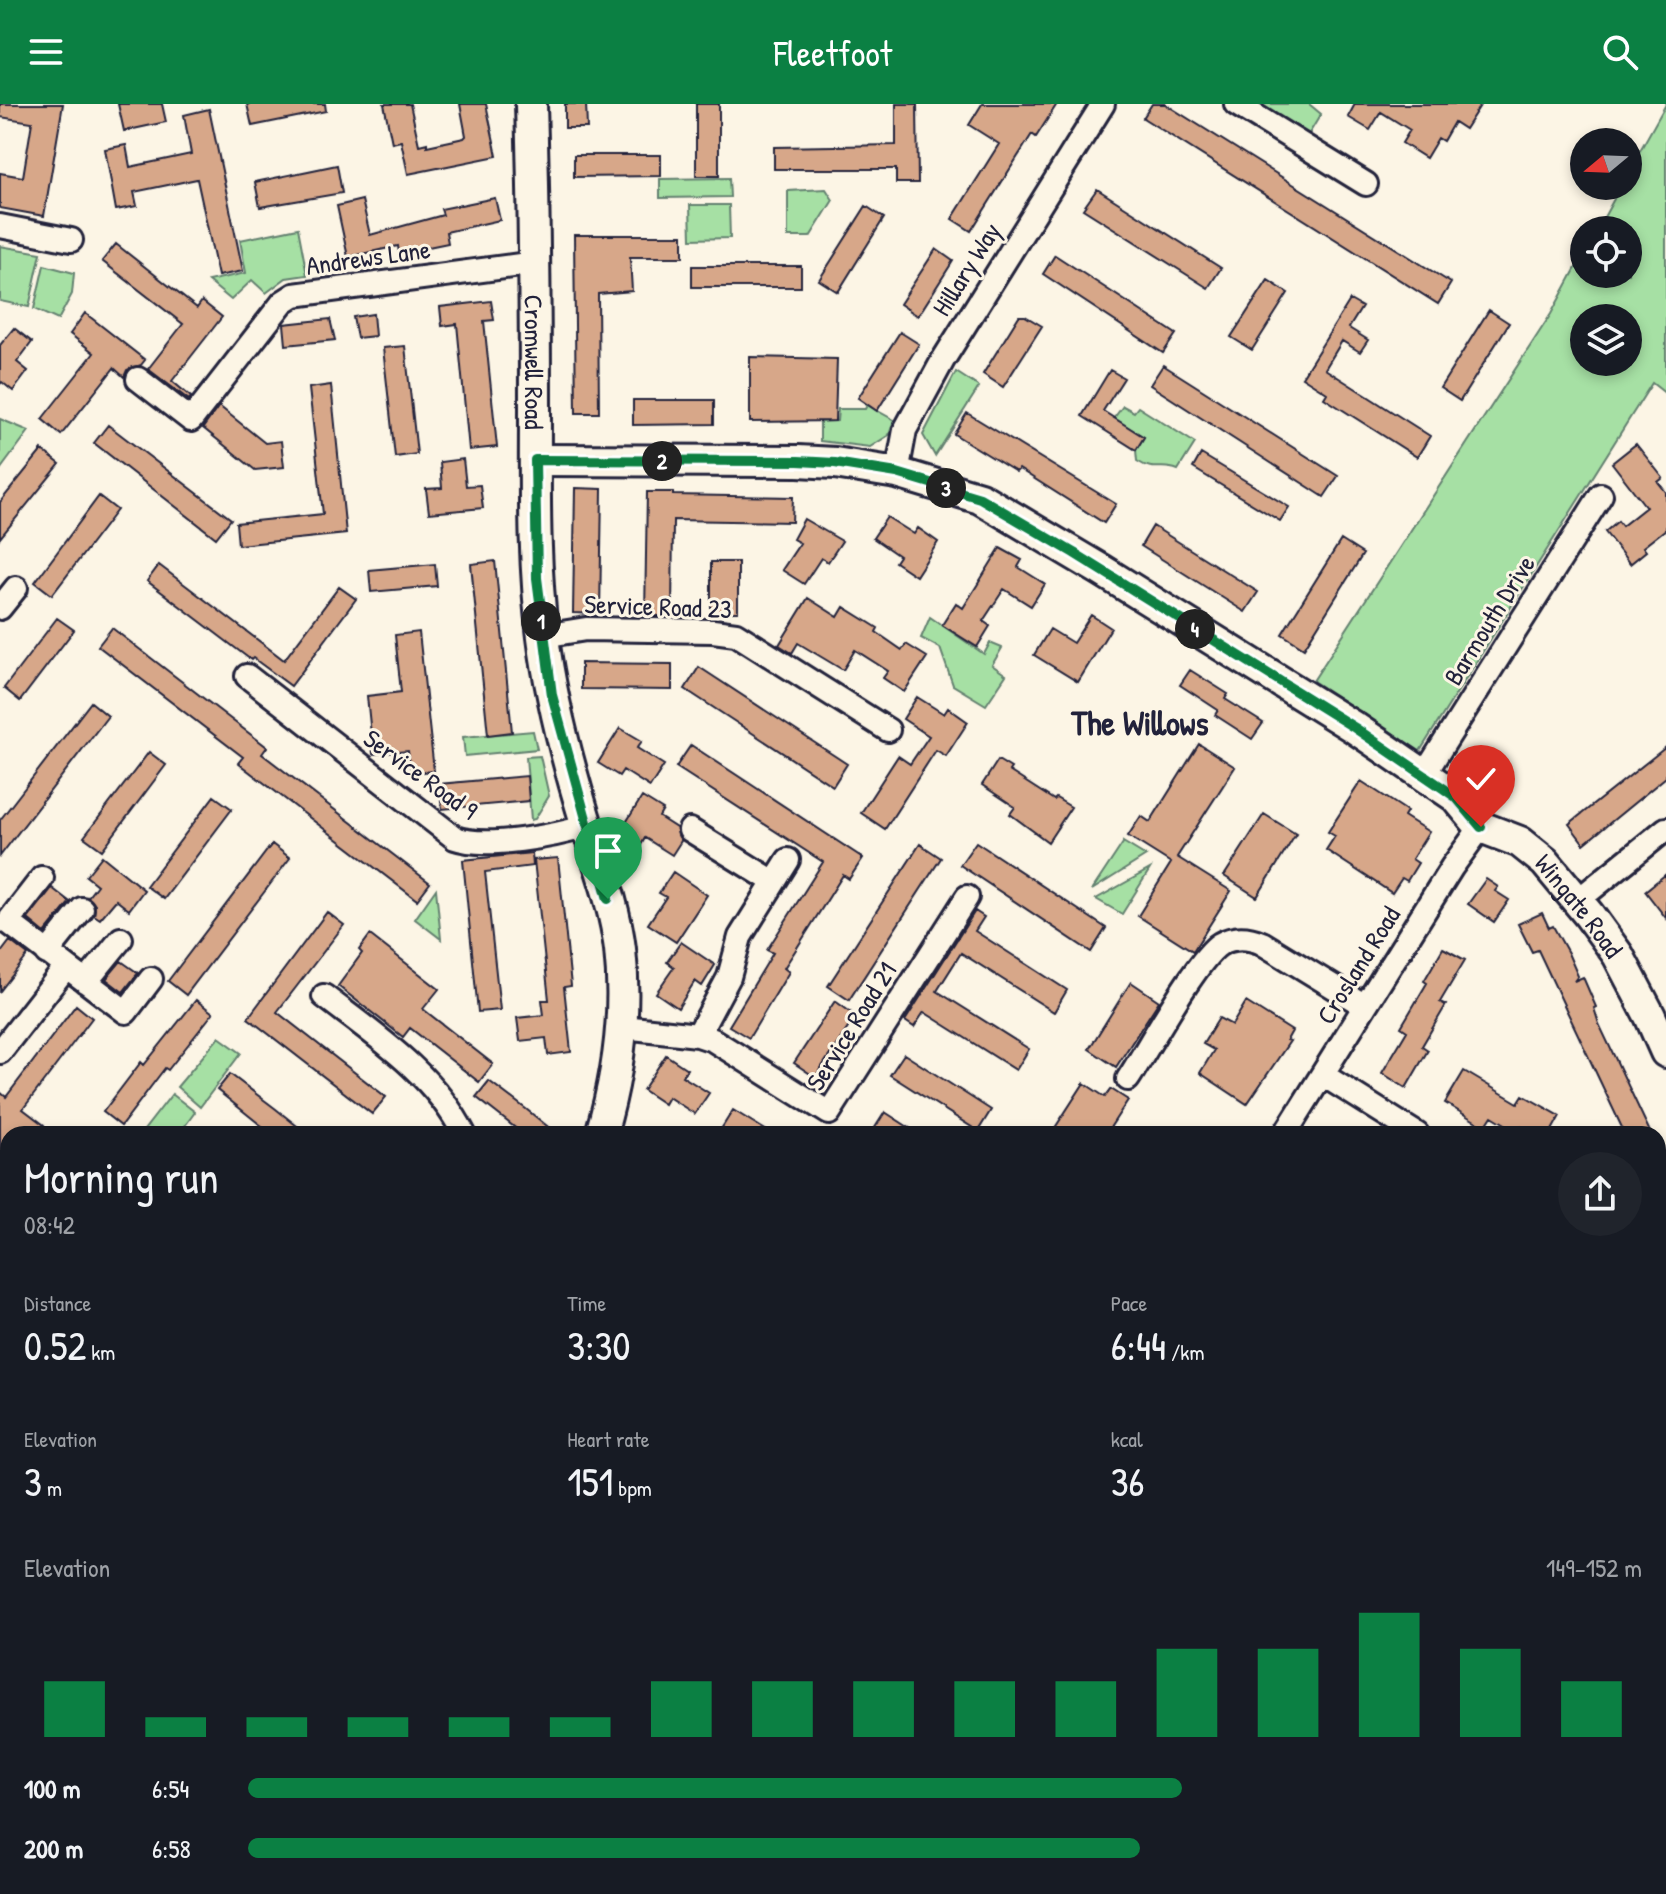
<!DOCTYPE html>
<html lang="en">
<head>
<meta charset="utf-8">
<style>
	:root { --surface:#171b24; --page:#20242c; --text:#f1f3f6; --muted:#9ea1a6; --accent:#0b8043 }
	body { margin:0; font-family:"Patrick Hand",sans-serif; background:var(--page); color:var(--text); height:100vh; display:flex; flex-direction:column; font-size:30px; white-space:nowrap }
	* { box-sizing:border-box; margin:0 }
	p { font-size:26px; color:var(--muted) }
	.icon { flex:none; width:44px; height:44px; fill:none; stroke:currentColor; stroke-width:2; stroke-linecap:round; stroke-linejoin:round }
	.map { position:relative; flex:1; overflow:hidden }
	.drawer { position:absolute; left:0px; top:1022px; width:1666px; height:768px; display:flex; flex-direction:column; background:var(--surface); border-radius:24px 24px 0 0; box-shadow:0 4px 12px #0003 }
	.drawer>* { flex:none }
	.needle { width:52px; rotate:251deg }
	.buttons { position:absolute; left:1570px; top:24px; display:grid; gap:16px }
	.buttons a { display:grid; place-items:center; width:72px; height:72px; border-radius:50%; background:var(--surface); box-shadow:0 4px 12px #0003; font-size:40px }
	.pin { position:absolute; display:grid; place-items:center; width:68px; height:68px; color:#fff; margin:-82px -34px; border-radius:50% 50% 50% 0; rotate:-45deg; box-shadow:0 0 8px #0007 }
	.pin .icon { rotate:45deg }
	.km { position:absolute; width:40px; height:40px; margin:-20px; border-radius:50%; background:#222; color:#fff; font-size:22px; line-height:40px; text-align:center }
	.round { display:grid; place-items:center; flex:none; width:84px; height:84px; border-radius:42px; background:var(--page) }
	.overview { display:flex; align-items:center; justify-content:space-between; height:136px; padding:0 24px }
	h1 { font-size:44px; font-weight:600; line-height:60px }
	.metrics { display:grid; grid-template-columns:repeat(3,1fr); gap:12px; height:136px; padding:8px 24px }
	.metrics div { display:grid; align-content:center }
	.metrics b { font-size:40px; font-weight:600 }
	.metrics small { font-size:22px; font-weight:400 }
	.metrics p { font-size:22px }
	.chart { height:224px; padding:16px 24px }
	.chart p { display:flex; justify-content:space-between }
	.chart svg { width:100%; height:144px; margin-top:8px; stroke:var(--accent); stroke-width:6 }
	ul { padding:0 24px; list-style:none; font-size:26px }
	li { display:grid; grid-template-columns:128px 96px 1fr; align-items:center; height:60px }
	li i { height:20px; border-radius:10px; background:var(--accent) }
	header { display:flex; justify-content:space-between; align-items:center; height:104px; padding:0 24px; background:var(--accent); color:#fff; font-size:36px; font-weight:600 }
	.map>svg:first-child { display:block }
</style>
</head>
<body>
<header><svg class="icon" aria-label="menu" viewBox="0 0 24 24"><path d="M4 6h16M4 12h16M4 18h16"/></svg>Fleetfoot<svg class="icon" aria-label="search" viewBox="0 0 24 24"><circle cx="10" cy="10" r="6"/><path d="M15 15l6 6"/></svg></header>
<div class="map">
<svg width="1666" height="1790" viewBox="0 0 1666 1790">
	<rect width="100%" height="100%" fill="#fcf5e5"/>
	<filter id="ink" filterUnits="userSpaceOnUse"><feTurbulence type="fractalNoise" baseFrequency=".0125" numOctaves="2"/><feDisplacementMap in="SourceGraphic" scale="16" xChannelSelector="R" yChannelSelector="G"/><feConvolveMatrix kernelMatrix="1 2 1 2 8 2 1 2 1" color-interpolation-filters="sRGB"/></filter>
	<g filter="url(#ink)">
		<!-- green -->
		<path fill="#a6e0a4" stroke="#648170" stroke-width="2" fill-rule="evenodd" d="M 1255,0 L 1309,0 L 1321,10 L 1307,33 Z
			M 1666,0 L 1666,290 L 1652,279 L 1420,647 L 1313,577 L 1551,210 L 1584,149 L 1584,170 L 1628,170 L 1628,126 L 1597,126 L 1621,82 L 1628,82 L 1628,68 ZM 1628,214 L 1628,258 L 1584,258 L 1584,214 Z
			M 729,74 L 730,93 L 660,94 L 660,75 Z
			M 826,85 L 833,96 L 810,133 L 788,133 L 788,87 Z
			M 690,101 L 729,101 L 730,134 L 691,135 Z
			M 298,124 L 307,171 L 286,174 L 266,189 L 252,176 L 231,196 L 208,177 L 246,169 L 240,136 Z
			M 0,142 L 41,149 L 29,203 L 0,197 Z
			M 44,161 L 74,169 L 72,190 L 58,216 L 34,205 Z
			M 956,268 L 979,283 L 935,352 L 923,331 Z
			M 867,301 L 894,316 L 889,331 L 870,343 L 820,337 L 820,318 L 837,317 L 838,305 L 865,305 Z
			M 1123,302 L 1134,308 L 1138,303 L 1195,339 L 1178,366 C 1161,359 1155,369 1137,357 L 1136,346 L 1144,333 L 1114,314 Z
			M 0,315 L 29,327 L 0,366 Z
			M 930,513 L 984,550 L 990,539 L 1002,544 L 992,561 L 1006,571 L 986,601 L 953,581 L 940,544 L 921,534 Z
			M 533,627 L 537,645 L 465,652 L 463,633 Z
			M 540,652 L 549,692 L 535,715 L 531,716 L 526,653 Z
			M 1123,738 L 1146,752 L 1092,786 L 1123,739 Z
			M 1150,765 L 1122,810 L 1096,795 Z
			M 436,785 L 441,835 L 415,815 Z
			M 219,933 L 241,949 L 200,1003 L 177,983 Z
			M 172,990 L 195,1008 L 179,1030 L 141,1030 Z"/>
		<!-- building -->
		<path fill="#d7a789" stroke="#22223b" stroke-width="2" d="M 0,0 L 63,0 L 44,112 L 0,104 L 0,69 L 23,73 L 32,18 L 0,13 Z
			M 118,0 L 162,0 L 166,18 L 124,27 Z
			M 247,0 L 325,0 L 326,7 L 252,22 Z
			M 384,0 L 410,0 L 419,41 L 427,39 L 427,42 L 464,34 L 466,32 L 460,0 L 486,0 L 497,52 L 408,70 L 401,37 L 392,39 Z
			M 565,0 L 586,0 L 587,24 L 565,24 Z
			M 696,0 L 719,0 L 719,72 L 696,72 Z
			M 896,0 L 917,0 L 918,79 L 896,79 L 896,65 L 774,65 L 774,43 L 896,41 Z
			M 982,0 L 1057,0 L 1036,33 L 1032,30 L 971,127 L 952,115 L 999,40 L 969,21 Z
			M 1152,0 L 1165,0 L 1451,179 L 1438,200 L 1143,14 Z
			M 1355,0 L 1481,0 L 1465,25 L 1454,18 L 1443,37 L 1438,34 L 1426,54 L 1402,39 L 1410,26 L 1381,8 L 1370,26 L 1348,13 Z
			M 209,5 L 243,167 L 218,172 L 197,75 L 134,88 L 137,102 L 116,106 L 105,45 L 126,41 L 130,63 L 191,50 L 184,11 Z
			M 574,51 L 661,51 L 661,72 L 574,73 Z
			M 337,61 L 342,89 L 260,103 L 255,78 Z
			M 1097,85 L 1221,164 L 1208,184 L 1083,105 Z
			M 495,94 L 500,116 L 446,128 L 448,139 L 399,149 L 398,142 L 348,153 L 337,102 L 362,96 L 370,131 L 443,111 L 441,105 Z
			M 866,102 L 884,114 L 838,188 L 819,176 Z
			M 574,131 L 683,131 L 683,153 L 630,153 L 632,187 L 598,190 L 599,309 L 576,309 Z
			M 116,140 L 197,204 L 202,197 L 222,213 L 172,277 L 191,293 L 189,296 L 148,265 L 183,220 L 102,157 Z
			M 936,145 L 953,157 L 918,212 L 900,200 Z
			M 1055,151 L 1176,230 L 1163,249 L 1043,170 Z
			M 692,162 L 801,162 L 801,183 L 692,183 Z
			M 1268,176 L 1288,189 L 1252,246 L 1231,233 Z
			M 1350,196 L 1362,203 L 1349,224 L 1368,236 L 1360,248 L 1342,237 L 1325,265 L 1430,332 L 1417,353 L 1324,294 L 1327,289 L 1302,273 Z
			M 491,197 L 494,216 L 484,217 L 497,343 L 469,346 L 457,220 L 442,222 L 440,203 Z
			M 1489,206 L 1509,219 L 1460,297 L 1440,284 Z
			M 85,209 L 145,256 L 141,261 L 127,266 L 124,273 L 114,264 L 61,331 L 42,315 L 94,249 L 70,230 Z
			M 373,210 L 375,232 L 357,234 L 353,213 Z
			M 1019,212 L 1025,212 L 1042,222 L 1003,283 L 983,270 Z
			M 330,215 L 335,236 L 286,241 L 284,220 Z
			M 14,224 L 32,238 L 17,258 L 28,267 L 13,287 L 2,278 L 0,280 L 0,241 Z
			M 900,228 L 919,240 L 877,307 L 858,294 Z
			M 405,242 L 417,350 L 395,353 L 383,244 Z
			M 750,253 L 837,255 L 835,317 L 750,318 Z
			M 1163,261 L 1338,372 L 1324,393 L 1150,281 Z
			M 1110,266 L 1124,274 L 1103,307 L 1144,333 L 1136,346 L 1082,312 Z
			M 331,281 L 346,430 L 238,441 L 236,419 L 323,410 L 309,284 Z
			M 633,296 L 714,296 L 714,320 L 633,321 Z
			M 219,302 L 265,339 L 281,337 L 284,363 L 255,366 L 203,324 Z
			M 967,309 L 1116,400 L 1104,419 L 1019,365 L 1016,368 L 954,330 Z
			M 108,321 L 231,415 L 216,434 L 94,339 Z
			M 1636,340 L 1663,374 L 1658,378 L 1666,388 L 1666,425 L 1643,443 L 1646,447 L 1630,460 L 1605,428 L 1618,417 L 1622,422 L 1646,403 L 1612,359 Z
			M 42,346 L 60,360 L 0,434 L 0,398 Z
			M 1201,350 L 1289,403 L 1280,417 L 1193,364 Z
			M 463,355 L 466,382 L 480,381 L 483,404 L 429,409 L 426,385 L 442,384 L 440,358 Z
			M 575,384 L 602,385 L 600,510 L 573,509 Z
			M 647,388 L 673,388 L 673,391 L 793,393 L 792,418 L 673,416 L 672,512 L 645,512 Z
			M 99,392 L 117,406 L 52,491 L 35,478 Z
			M 887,413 L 914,430 L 918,424 L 938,438 L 916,472 L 895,458 L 899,452 L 873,434 Z
			M 804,415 L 842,437 L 828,458 L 821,454 L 804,480 L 782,466 L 800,439 L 793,435 Z
			M 1153,422 L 1258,488 L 1245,508 L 1141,442 Z
			M 1341,436 L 1363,450 L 1304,544 L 1282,530 Z
			M 1000,444 L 1022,456 L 1018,463 L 1045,480 L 1031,502 L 1004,485 L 983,517 L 990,522 L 977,543 L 942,521 L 956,499 L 963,504 Z
			M 495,457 L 512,628 L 488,631 L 471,460 Z
			M 711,458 L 738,458 L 738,508 L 711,508 Z
			M 435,460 L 437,482 L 371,488 L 369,466 Z
			M 159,461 L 284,556 L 339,483 L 356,495 L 291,582 L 253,554 L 251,556 L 147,477 Z
			M 808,494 L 838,513 L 844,503 L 878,524 L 876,528 L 902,546 L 906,540 L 927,553 L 904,588 L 883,574 L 888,567 L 855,546 L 843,566 L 798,539 L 792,549 L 779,541 Z
			M 1091,511 L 1111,524 L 1078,578 L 1034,551 L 1050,525 L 1073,539 Z
			M 57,514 L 74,526 L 20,597 L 4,584 Z
			M 112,524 L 267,643 L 262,650 L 430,779 L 417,796 L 238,659 L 243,653 L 98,542 Z
			M 419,528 L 434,667 L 411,669 L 408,647 L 373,650 L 367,592 L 401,588 L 395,531 Z
			M 581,559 L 672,560 L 672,586 L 581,585 Z
			M 699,563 L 847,660 L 833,682 L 685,585 Z
			M 1190,566 L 1228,590 L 1225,595 L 1263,619 L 1252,635 L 1215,611 L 1218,606 L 1180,581 Z
			M 917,593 L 944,610 L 948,604 L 968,618 L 946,652 L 936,646 L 885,725 L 861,709 L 898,652 L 910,660 L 929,632 L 903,615 Z
			M 91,598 L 108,612 L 0,752 L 0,716 Z
			M 620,624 L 642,637 L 637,644 L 664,661 L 650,683 L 623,666 L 619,672 L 598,659 Z
			M 1199,640 L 1235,663 L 1177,753 L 1231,787 L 1193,847 L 1138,812 L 1171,759 L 1128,732 L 1141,712 L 1150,718 Z
			M 691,641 L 863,754 L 849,775 L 843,771 L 795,847 L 784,864 L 789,868 L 749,934 L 729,922 L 773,849 L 767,846 L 823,758 L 676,663 Z
			M 1666,643 L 1666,673 L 1584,740 L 1569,720 Z
			M 149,648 L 166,661 L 102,746 L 84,733 Z
			M 998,656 L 1011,664 L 1009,667 L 1054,696 L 1056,694 L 1071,703 L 1048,738 L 1010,710 L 1015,703 L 982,681 Z
			M 527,672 L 529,697 L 442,705 L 439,680 Z
			M 1361,677 L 1407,707 L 1404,712 L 1429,728 L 1412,755 L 1418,759 L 1407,777 L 1402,774 L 1392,789 L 1326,746 L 1335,732 L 1328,728 Z
			M 214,692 L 232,705 L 164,795 L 146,782 Z
			M 642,693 L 663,706 L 659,713 L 676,724 L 681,737 L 672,751 L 645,734 L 641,741 L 620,728 Z
			M 1264,710 L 1296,730 L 1257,793 L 1224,772 Z
			M 976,738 L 1106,824 L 1091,848 L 960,761 Z
			M 272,740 L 290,754 L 186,891 L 168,877 Z
			M 920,740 L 941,754 L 849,896 L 828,882 Z
			M 532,749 L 533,762 L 485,768 L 500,906 L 478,908 L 463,756 Z
			M 102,752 L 144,786 L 129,806 L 116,796 L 100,815 L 94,811 L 95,801 L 88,793 L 97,781 L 86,772 Z
			M 558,754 L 571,882 L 564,883 L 571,948 L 548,951 L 546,934 L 520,937 L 517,914 L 544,911 L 542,896 L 549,896 L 534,756 Z
			M 673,768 L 707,791 L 676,838 L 648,820 L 666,793 L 659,789 Z
			M 1666,770 L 1666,814 L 1645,787 Z
			M 1486,775 L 1498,783 L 1495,787 L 1509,796 L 1494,818 L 1468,800 Z
			M 52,784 L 70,798 L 45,829 L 28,815 Z
			M 975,807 L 984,813 L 975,827 L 1067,886 L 1054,908 L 961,849 L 937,887 L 1029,945 L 1016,966 L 924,908 L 914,923 L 905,917 Z
			M 327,808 L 344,821 L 277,908 L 386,993 L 372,1010 L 248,914 Z
			M 1542,809 L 1549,824 L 1553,822 L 1568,849 L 1578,872 L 1574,877 L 1583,873 L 1596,903 L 1594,904 L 1599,920 L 1651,1030 L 1625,1030 L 1538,846 L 1532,848 L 1518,820 Z
			M 370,831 L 439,885 L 423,905 L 493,960 L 479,978 L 410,924 L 403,933 L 338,882 L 362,849 L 359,846 Z
			M 10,837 L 28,851 L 0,887 L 0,850 Z
			M 681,838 L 715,861 L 702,882 L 695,877 L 678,904 L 656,889 L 674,863 L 667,858 Z
			M 1443,844 L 1465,856 L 1440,898 L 1446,901 L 1422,942 L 1428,946 L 1406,984 L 1382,969 L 1407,927 L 1401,923 L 1427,879 L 1424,877 Z
			M 121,857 L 138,869 L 123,888 L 106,875 Z
			M 1131,878 L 1159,897 L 1116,963 L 1089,945 Z
			M 196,896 L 213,909 L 168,966 L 165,964 L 121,1022 L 103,1008 L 141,958 L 144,961 Z
			M 835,897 L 856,912 L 815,973 L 794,959 Z
			M 1246,898 L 1292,927 L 1287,936 L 1290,937 L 1247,1000 L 1200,969 L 1214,946 L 1203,940 L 1219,914 L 1232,921 Z
			M 76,901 L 92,914 L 23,1005 L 44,1021 L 37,1030 L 28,1030 L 22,1025 L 19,1030 L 8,1030 L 8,1045 L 0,1055 L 0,988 L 6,993 Z
			M 904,950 L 991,1006 L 978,1027 L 890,971 Z
			M 666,951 L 687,965 L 682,972 L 709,989 L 695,1010 L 668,993 L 664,1000 L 643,986 Z
			M 1464,967 L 1518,999 L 1523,991 L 1560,1012 L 1550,1030 L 1535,1030 L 1520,1022 L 1517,1027 L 1492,1012 L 1485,1023 L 1445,999 Z
			M 230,970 L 276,1005 L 307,1030 L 273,1030 L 258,1019 L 217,986 Z
			M 489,977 L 526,1005 L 557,1030 L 523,1030 L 476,993 Z
			M 1084,979 L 1105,993 L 1111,985 L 1128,996 L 1106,1030 L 1051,1030 Z
			M 733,1006 L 772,1030 L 718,1030 Z
			M 885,1008 L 919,1030 L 871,1030 Z"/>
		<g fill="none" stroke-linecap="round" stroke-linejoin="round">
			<defs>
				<path id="street" d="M 1236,0 L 1366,80
					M 0,122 L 71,136
					M 138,275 L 191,316 L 283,198 L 294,191 L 535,159
					M 897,369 L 905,326 L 943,256 L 1103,0
					M 0,504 L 16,484
					M 543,532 L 586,525 L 713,527 L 736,530 L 888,626
					M 247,572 L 455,734 C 486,745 555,732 587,722
					M 1424,671 L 1601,391
					M 690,726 L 774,778
					M 42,774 L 8,818 L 126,908 L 151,875
					M 1577,797 L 1666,725
					M 47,849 L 82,805
					M 86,878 L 121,835
					M 324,892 C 376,932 434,970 464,1030
					M 623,923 L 698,931 L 713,936 L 829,1009 L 967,793
					M 698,931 L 729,873 L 740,833 L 788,756
					M 0,948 L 66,863
					M 1323,971 L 1417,1030
					M 1128,975 C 1146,948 1197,854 1220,840 C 1234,832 1248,833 1262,839 L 1365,902
					M 1285,1030 L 1452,763 L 1481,723
					M 1658,1161 L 1666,1154
					M 1658,1420 L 1666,1425
					M 0,1490 L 8,1492
					M 1658,1624 L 1666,1630
					M 451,1782 L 479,1790"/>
				<g id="secondary">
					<path id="s1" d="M 531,0 C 534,101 535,202 535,303 C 535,380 533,457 543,533 C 551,597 568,660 587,722 C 599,761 615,803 620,845 C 627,908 619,969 601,1030"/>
					<path id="s2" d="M 535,356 L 798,357 L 835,359 L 897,369 L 980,394 L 1101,466 L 1355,624 L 1424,671 L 1456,693 L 1481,723 L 1520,738 L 1545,758 L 1589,811 L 1618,851 L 1650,912 L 1666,948"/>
					<path d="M 0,1186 L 8,1192"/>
				</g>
			</defs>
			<!-- street casing -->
			<use href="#street" stroke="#22223b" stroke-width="28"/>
			<!-- secondary casing -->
			<use href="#secondary" stroke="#22223b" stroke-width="36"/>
			<!-- street -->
			<use href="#street" stroke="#fcf5e5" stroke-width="22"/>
			<!-- secondary -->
			<use href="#secondary" stroke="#fcf5e5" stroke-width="30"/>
		</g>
	</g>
	<g fill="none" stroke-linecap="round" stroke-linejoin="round" filter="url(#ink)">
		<defs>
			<path id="route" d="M 608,795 L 552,591 L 537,474 L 535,356 L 798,357 L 835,359 L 897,369 L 980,394 L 1074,449 L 1355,624 L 1456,693 L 1481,723"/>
		</defs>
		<!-- route casing -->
		<use href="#route" stroke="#fff" stroke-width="16"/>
		<!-- route -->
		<use href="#route" stroke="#0b8043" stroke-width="10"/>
	</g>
	<g text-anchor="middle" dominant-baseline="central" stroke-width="6" stroke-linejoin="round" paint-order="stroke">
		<!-- street labels -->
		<g font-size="26" fill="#22223b" stroke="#fcf5e5">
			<text transform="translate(368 153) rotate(-8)">Andrews Lane</text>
			<text transform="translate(966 165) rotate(-58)">Hillary Way</text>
			<text stroke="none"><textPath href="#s1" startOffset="258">Cromwell Road</textPath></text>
			<text transform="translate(658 502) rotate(2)">Service Road 23</text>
			<text transform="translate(1489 516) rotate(-58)">Barmouth Drive</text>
			<text transform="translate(421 670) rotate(36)">Service Road 9</text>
			<text stroke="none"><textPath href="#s2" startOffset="1180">Wingate Road</textPath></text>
			<text transform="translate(1358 861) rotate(-58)">Crosland Road</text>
			<text transform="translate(851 922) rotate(-58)">Service Road 21</text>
		</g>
		<!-- district labels -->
		<g font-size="34" font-weight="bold" fill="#22223b" stroke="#fcf5e5">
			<text x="1140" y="619">The Willows</text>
		</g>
	</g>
</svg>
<div class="buttons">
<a><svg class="needle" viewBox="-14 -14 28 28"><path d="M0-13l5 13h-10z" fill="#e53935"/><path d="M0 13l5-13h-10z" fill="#9ea1a6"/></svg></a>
<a><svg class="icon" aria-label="locate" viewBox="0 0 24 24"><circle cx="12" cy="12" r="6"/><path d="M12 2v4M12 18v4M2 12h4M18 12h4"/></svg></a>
<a><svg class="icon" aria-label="layers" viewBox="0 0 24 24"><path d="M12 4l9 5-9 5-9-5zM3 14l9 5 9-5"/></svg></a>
</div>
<div class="pin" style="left:608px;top:795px;background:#1e9e55"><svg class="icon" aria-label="arrive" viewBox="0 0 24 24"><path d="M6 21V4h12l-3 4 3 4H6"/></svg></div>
<div class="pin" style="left:1481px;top:723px;background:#d93025"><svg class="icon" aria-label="check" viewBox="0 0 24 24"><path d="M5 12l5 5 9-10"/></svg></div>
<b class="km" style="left:541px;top:517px">1</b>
<b class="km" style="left:662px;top:357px">2</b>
<b class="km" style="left:946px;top:384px">3</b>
<b class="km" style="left:1195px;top:525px">4</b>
<section class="drawer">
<div class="overview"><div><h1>Morning run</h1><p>08:42</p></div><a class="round"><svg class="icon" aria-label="share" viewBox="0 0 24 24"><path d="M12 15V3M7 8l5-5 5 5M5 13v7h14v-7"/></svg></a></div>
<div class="metrics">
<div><p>Distance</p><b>0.52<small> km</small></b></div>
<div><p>Time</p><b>3:30</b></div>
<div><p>Pace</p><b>6:44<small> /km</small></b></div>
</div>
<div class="metrics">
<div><p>Elevation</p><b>3<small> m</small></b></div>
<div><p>Heart rate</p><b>151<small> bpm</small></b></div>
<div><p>kcal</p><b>36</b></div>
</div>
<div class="chart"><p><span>Elevation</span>149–152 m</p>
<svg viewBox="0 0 160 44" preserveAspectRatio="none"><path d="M5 44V27M15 44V38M25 44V38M35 44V38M45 44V38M55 44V38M65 44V27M75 44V27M85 44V27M95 44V27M105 44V27M115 44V17M125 44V17M135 44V6M145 44V17M155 44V27"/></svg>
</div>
<ul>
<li><b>100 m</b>6:54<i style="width:67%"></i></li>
<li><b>200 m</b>6:58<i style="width:64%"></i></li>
</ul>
</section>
</div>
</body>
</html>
